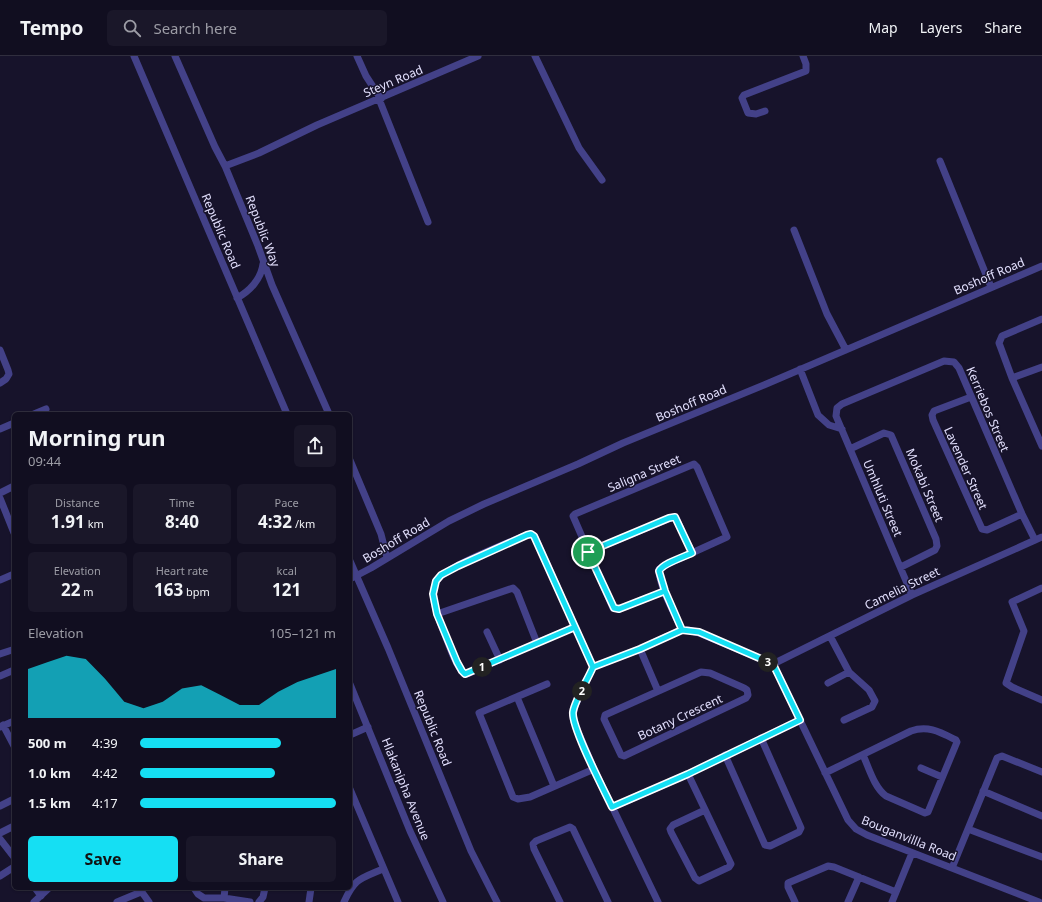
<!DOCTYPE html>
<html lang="en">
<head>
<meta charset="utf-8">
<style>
	:root { --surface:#110e20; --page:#1a1729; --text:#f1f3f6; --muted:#9c9ca5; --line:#302e3e; --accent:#15dff3 }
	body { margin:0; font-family:"Noto Sans",sans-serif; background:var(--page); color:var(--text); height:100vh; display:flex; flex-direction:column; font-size:15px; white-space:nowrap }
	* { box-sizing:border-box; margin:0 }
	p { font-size:13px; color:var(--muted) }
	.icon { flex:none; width:22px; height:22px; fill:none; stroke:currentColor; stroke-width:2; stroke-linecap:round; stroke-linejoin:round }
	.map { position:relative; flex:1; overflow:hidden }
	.panel { position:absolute; left:12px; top:356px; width:340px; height:478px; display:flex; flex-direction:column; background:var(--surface); border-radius:6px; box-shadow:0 1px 3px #0004,0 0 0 1px var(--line) }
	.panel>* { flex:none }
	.pin { position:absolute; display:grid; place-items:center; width:34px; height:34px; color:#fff; margin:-17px; border:2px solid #fff; border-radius:50%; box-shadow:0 1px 4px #0007 }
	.km { position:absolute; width:20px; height:20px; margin:-10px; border-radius:50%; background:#222; color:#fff; font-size:11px; line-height:20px; text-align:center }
	.round { display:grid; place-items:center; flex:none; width:42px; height:42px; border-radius:6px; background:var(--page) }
	.overview { display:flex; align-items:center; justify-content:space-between; height:68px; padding:0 16px }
	h1 { font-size:22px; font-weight:700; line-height:30px }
	.metrics { display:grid; grid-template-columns:repeat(3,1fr); gap:6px; height:68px; padding:4px 16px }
	.metrics div { display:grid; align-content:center; border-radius:6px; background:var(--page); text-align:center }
	.metrics b { font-size:17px; font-weight:700 }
	.metrics small { font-size:11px; font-weight:400 }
	.metrics p { font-size:11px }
	.chart { height:112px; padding:8px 16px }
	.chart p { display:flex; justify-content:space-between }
	.chart svg { width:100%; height:72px; margin-top:4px; fill:var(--accent); opacity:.7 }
	.action { display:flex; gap:8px; margin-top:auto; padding:8px 16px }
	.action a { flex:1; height:46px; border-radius:6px; background:var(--accent); color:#111; font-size:16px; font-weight:700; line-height:46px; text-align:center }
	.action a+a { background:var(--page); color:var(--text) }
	ul { padding:0 16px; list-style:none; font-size:13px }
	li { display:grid; grid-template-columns:64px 48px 1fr; align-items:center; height:30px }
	li i { height:10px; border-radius:5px; background:var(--accent) }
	header { display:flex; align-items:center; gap:24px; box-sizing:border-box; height:56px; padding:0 20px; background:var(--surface); border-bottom:1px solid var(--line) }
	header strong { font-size:19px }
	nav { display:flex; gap:22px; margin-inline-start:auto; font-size:14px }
	.search { width:280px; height:36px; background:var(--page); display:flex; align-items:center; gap:10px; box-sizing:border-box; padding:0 14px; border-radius:6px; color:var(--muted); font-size:15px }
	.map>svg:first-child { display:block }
</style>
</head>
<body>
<header>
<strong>Tempo</strong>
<div class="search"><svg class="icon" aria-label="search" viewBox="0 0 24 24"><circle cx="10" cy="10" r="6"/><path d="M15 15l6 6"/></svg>Search here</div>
<nav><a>Map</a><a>Layers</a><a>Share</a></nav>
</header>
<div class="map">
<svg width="1042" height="846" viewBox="0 0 1042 846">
	<rect width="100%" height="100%" fill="#17132b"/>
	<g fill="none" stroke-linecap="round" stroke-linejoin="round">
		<!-- minor -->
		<path stroke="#434188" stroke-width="7" d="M 134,0 L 287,358
			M 175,0 L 215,91 L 225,110 L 258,190 L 272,229 L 329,358
			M 357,0 L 366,20 L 381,43
			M 535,0 L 579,92 L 602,124
			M 379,43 L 428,166
			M 765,55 L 756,58 L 748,57 L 742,42 L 744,39 L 806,15 L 806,8 L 803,0
			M 940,105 L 991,231
			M 225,110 L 259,97 L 317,69 L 478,0
			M 794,174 L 827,258 L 846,294
			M 237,242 C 250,235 261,223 263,208
			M 1042,263 L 1002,280 L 999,287 L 1012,322 L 1042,390
			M 0,294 L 8,314 L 9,318 L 6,323 L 0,327
			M 800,313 L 818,359 L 829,369 L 842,373
			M 1012,322 L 1042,311
			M 971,341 L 934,355 L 932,359 L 933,364 L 982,473 L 987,474 L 1022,458
			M 34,358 L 46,353
			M 0,373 L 14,367
			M 850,393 L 884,377 L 891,379 L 936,483 L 937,490 L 935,494 L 901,511
			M 350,404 L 381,478 L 387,502
			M 0,437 L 14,430
			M 0,442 L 14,477
			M 588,496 L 673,461 L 676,462 L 692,497
			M 350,505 L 388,592 L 471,795 L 497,846
			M 350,523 L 371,512 L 449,465 L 484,448 L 578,408 L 623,387 L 764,329 L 1042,210
			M 0,524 L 14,518
			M 1042,532 L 1012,546 L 1024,575 L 1006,627 L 1012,631 L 1042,644
			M 665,535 L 619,553 L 613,552 L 573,460 L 575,458 L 694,408 L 697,411 L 727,481 L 672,506 L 659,513 C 658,528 675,559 682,574
			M 912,539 L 836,360 L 837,352 L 842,348 L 944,305 L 954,306 L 959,312 L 1022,458 L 1035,484
			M 437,558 L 513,532 L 517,536 L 537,587
			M 575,571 L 537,587 L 467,618 L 464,618 C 454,607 449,588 443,574 C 438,560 429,541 436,526 C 442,512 510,486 527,479 L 533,479 L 535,481 L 593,611
			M 487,576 L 500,604
			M 830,580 L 849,616 L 869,634 L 875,645 L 872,651 L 844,664
			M 640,593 L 658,635
			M 0,598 L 12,594
			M 773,608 L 912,539 L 1042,481
			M 701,616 L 710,617 L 744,632 L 747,634 L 748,639 L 746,642 L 624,700 L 621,699 L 604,663 L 605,659 Z
			M 0,620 L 14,614
			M 828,627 L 849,616
			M 350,628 L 410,775 L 443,846
			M 547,628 L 479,657 L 513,741 L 518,743 L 530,741 L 594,713
			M 517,641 L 554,730
			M 3,669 L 14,690
			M 0,671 L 14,665
			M 350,679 L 368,671
			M 725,699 L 765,789 L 770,790 L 799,776 L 801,772 L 761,682
			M 921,712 L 942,721
			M 825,717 L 911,675 C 928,669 940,676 956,684 L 957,686 L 928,756 L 925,757 L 886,740 C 874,731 869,712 863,699
			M 688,718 L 731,808 L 729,811 L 699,825 L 695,822 L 671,776 L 670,773 L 673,769 L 705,754
			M 350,733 L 398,846
			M 983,735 L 1042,760
			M 0,750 L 14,743
			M 613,751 L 688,718 L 800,664
			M 968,773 L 1042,801
			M 0,777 L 14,770
			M 0,783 L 14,801
			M 952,812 L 997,702 L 1002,700 L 1042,716
			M 0,820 L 14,811
			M 35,832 L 41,840
			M 139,832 L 149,846
			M 194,832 L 198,838 L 204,842 L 224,842 L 250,846
			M 224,842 L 225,832
			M 34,846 L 49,832
			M 117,846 L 141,836
			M 259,846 L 263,841 L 265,832
			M 309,846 L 311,832
			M 344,846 C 355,822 360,823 383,813
			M 560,846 L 534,793 L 533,788 L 536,785 L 570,771 L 573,773 L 608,846
			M 658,846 L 594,713 L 574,666 L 573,660 L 575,650 L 593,611 L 640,593 L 679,575 L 688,574 L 699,577 L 773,608 L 848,764 L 856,773 L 867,779 L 1039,846
			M 795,846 L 788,831 L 788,827 L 828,810 L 834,811 L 896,836
			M 848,846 L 859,821
			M 892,846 L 912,797"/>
	</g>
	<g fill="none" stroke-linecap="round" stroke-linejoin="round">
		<defs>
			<path id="route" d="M 588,496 L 614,552 L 619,553 L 665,535 L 682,574 L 640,593 L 593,611 L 575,571 L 465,618 L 462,615 L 457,606 L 437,558 L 433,538 L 436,525 L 441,519 L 458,510 L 527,479 L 531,478 L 534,480 L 593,611 C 588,623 575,644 573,656 C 571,671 604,734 612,751 L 688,718 L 800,664 L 773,608 L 699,576 L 682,574 L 665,535 L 659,515 C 663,507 684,501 692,497 L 675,461 L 669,462 L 588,496"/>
		</defs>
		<!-- route casing -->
		<use href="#route" stroke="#fff" stroke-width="8"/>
		<!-- route -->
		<use href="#route" stroke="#15dff3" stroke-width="5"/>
	</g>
	<g text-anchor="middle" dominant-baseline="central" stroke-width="3" stroke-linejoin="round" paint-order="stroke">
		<!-- street labels -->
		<g font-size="12" fill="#e2dffd" stroke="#17132b">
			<text transform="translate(393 25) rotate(-23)">Steyn Road</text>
			<text transform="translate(221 175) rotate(67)">Republic Road</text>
			<text transform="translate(263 175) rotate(69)">Republic Way</text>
			<text transform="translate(989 220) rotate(-23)">Boshoff Road</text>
			<text transform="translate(691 347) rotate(-23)">Boshoff Road</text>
			<text transform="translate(988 353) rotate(67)">Kerriebos Street</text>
			<text transform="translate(966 412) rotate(66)">Lavender Street</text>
			<text transform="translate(644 417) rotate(-23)">Saligna Street</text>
			<text transform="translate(925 429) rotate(67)">Mokabi Street</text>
			<text transform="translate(883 442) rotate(67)">Umhluti Street</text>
			<text transform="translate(396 484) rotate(-31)">Boshoff Road</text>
			<text transform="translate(902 532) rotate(-26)">Camelia Street</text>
			<text transform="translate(680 661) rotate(-25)">Botany Crescent</text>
			<text transform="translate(433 672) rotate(68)">Republic Road</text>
			<text transform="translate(406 733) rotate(68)">Hlakanipha Avenue</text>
			<text transform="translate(909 782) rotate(22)">Bouganvillla Road</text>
		</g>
	</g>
</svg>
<div class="pin" style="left:588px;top:496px;background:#1e9e55"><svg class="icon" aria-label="arrive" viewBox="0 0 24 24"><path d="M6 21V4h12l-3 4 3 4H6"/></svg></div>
<b class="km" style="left:482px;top:611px">1</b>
<b class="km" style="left:582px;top:635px">2</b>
<b class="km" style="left:768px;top:606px">3</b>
<section class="panel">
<div class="overview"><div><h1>Morning run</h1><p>09:44</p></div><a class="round"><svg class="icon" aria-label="share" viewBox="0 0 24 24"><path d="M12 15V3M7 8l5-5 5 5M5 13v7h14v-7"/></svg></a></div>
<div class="metrics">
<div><p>Distance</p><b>1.91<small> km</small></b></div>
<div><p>Time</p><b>8:40</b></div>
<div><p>Pace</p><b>4:32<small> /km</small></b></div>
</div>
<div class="metrics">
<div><p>Elevation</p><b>22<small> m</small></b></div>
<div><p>Heart rate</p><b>163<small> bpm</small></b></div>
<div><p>kcal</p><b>121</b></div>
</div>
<div class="chart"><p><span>Elevation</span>105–121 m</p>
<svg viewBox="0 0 160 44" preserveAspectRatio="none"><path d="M0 44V14L10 10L20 6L30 8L40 20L50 34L60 38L70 34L80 26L90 24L100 30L110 36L120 36L130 28L140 22L150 18L160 14V44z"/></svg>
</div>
<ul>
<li><b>500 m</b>4:39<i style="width:72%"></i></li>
<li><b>1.0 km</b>4:42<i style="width:69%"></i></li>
<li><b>1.5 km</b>4:17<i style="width:100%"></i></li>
</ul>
<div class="action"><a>Save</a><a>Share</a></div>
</section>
</div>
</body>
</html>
